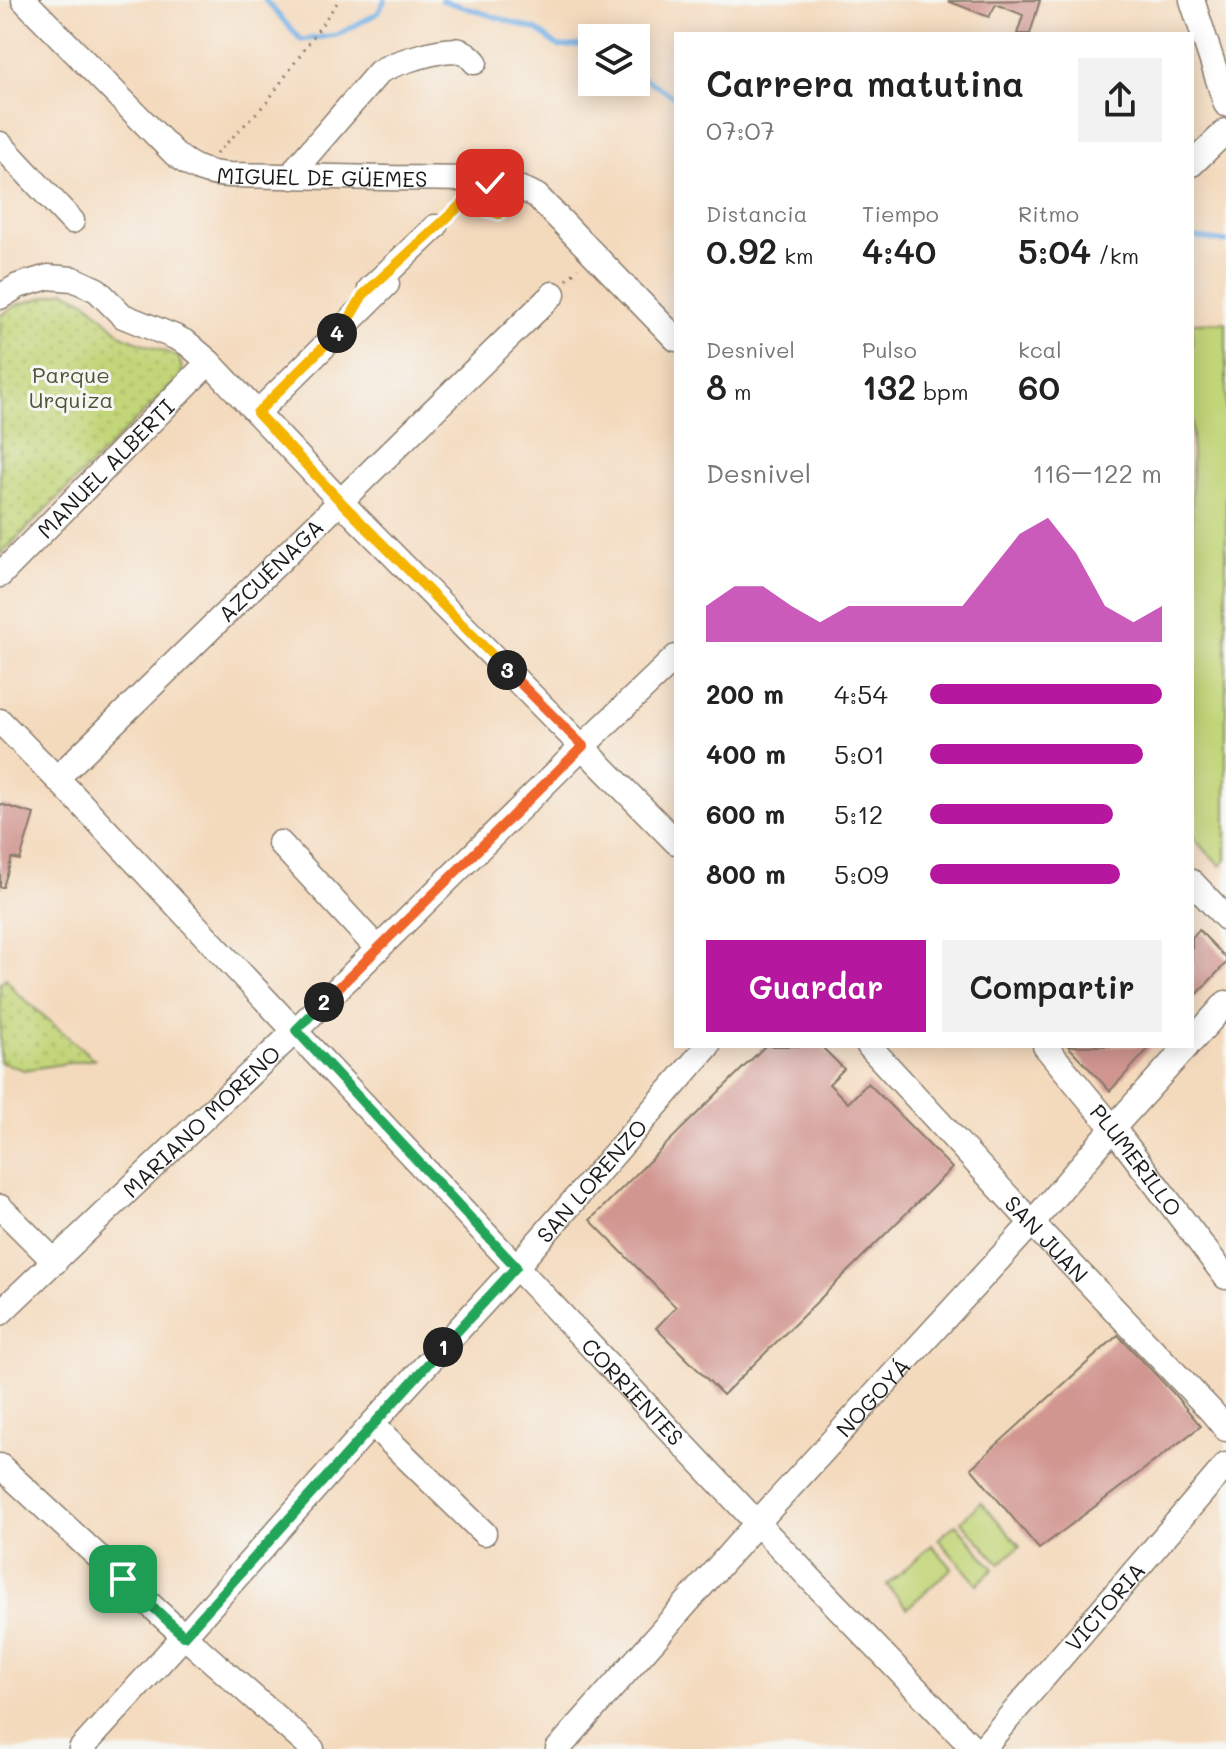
<!DOCTYPE html>
<html lang="es">
<head>
<meta charset="utf-8">
<style>
	:root { --surface:#fff; --page:#f2f2f2; --text:#222; --muted:#767676; --accent:#b5179e }
	body { margin:0; font-family:Mali,sans-serif; background:var(--page); color:var(--text); height:100vh; display:flex; flex-direction:column; font-size:30px; white-space:nowrap }
	* { box-sizing:border-box; margin:0 }
	p { font-size:26px; color:var(--muted) }
	.icon { flex:none; width:44px; height:44px; fill:none; stroke:currentColor; stroke-width:2; stroke-linecap:round; stroke-linejoin:round }
	.map { position:relative; flex:1; overflow:hidden }
	.details { position:absolute; left:674px; top:32px; width:520px; height:1016px; display:flex; flex-direction:column; background:var(--surface); border-radius:0px; box-shadow:0 4px 20px #0003 }
	.details>* { flex:none }
	.tools { position:absolute; left:578px; top:24px; display:grid; gap:16px }
	.tools a { display:grid; place-items:center; width:72px; height:72px; border-radius:0px; background:var(--surface); box-shadow:0 4px 20px #0003; font-size:40px }
	.pin { position:absolute; display:grid; place-items:center; width:68px; height:68px; color:#fff; margin:-34px; border-radius:16px; box-shadow:0 4px 12px #0006 }
	.km { position:absolute; width:40px; height:40px; margin:-20px; border-radius:50%; background:#222; color:#fff; font-size:22px; line-height:40px; text-align:center }
	.round { display:grid; place-items:center; flex:none; width:84px; height:84px; border-radius:0px; background:var(--page) }
	.headline { display:flex; align-items:center; justify-content:space-between; height:136px; padding:0 32px }
	h1 { font-size:36px; font-weight:600; line-height:60px }
	.metrics { display:grid; grid-template-columns:repeat(3,1fr); gap:12px; height:136px; padding:8px 32px }
	.metrics div { display:grid; align-content:center }
	.metrics b { font-size:34px; font-weight:600 }
	.metrics small { font-size:22px; font-weight:400 }
	.metrics p { font-size:22px }
	.chart { height:224px; padding:16px 32px }
	.chart p { display:flex; justify-content:space-between }
	.chart svg { width:100%; height:144px; margin-top:8px; fill:var(--accent); opacity:.7 }
	.button { display:flex; gap:16px; margin-top:auto; padding:16px 32px }
	.button a { flex:1; height:92px; border-radius:0px; background:var(--accent); color:#fff; font-size:32px; font-weight:600; line-height:92px; text-align:center }
	.button a+a { background:var(--page); color:var(--text) }
	ul { padding:0 32px; list-style:none; font-size:26px }
	li { display:grid; grid-template-columns:128px 96px 1fr; align-items:center; height:60px }
	li i { height:20px; border-radius:10px; background:var(--accent) }
	.map>svg:first-child { display:block }
</style>
</head>
<body>
<div class="map">
<svg width="1226" height="1749" viewBox="0 0 1226 1749">
	<defs>
		<pattern id="green-dots" width="8" height="8" patternUnits="userSpaceOnUse" patternTransform="scale(2)"><rect width="8" height="8" fill="#c2d579"/><path d="M2 2h.1M6 6h.1" fill="none" stroke="#a6b668" stroke-width="1.8" stroke-linecap="round"/></pattern>
	</defs>
	<rect width="100%" height="100%" fill="#f6f6f2"/>
	<filter id="ink" filterUnits="userSpaceOnUse"><feTurbulence type="fractalNoise" baseFrequency=".0125" numOctaves="2"/><feDisplacementMap in="SourceGraphic" scale="16" xChannelSelector="R" yChannelSelector="G"/><feConvolveMatrix kernelMatrix="1 2 1 2 8 2 1 2 1" color-interpolation-filters="sRGB"/></filter>
	<filter id="wash" filterUnits="userSpaceOnUse"><feTurbulence type="fractalNoise" baseFrequency=".006" numOctaves="4" result="noise"/><feDisplacementMap in="SourceGraphic" scale="32" xChannelSelector="R" yChannelSelector="G"/><feGaussianBlur stdDeviation="1.8" result="paint"/><feColorMatrix in="noise" values="0 0 0 0 0 0 0 0 0 0 0 0 0 0 0 0 0 1.4 0 .05"/><feComposite in="paint" operator="in"/></filter>
	<g filter="url(#wash)">
		<rect width="100%" height="100%" fill="#f4dabd"/>
		<!-- green -->
		<path fill="url(#green-dots)" stroke="#6f784a" stroke-width="2" d="M 65,291 L 87,302 L 123,336 L 179,357 L 183,374 L 0,555 L 0,316 L 17,305 Z
			M 6,978 L 17,993 L 94,1059 L 24,1070 L 0,1062 L 0,983 Z"/>
		<!-- pitch -->
		<path fill="#c2d579" stroke="#6f784a" stroke-width="2" d="M 1226,322 L 1226,860 L 1221,866 L 1192,837 L 1192,323 Z
			M 981,1502 L 1020,1546 L 1000,1564 L 961,1521 Z
			M 956,1524 L 994,1569 L 977,1584 L 938,1539 Z
			M 932,1545 L 952,1568 L 907,1608 L 887,1585 Z"/>
		<g fill="none" stroke-linecap="round" stroke-linejoin="round">
			<!-- stream -->
			<path stroke="#73b1e6" stroke-width="5" d="M 265,0 L 301,40 L 337,35 L 378,13 L 385,0
				M 441,0 L 537,30 L 559,47 L 592,44
				M 636,73 L 676,98
				M 1192,237 L 1226,242"/>
		</g>
		<g id="blocks">
			<!-- building -->
			<path fill="#d29691" d="M 1040,0 L 1030,34 L 1017,34 L 1023,15 L 996,4 L 989,17 L 948,1 Z
				M 0,804 L 34,814 L 20,860 L 12,858 L 3,887 L 0,887 Z
				M 1199,930 L 1226,958 L 1226,963 L 1192,1000 L 1192,938 Z
				M 765,1046 L 821,1046 L 844,1069 L 829,1084 L 848,1103 L 868,1083 L 952,1168 L 723,1395 L 656,1328 L 676,1307 L 590,1220 Z
				M 1068,1046 L 1151,1046 L 1110,1091 Z
				M 1118,1335 L 1173,1393 L 1201,1426 L 1039,1549 L 971,1468 Z"/>
		</g>
	</g>
	<g filter="url(#ink)">
		<use href="#blocks" fill-opacity="0" stroke="#887b6c" stroke-width="2"/>
		<g fill="none" stroke-linecap="round" stroke-linejoin="round">
			<defs>
				<g id="minor">
					<path id="s1" d="M 24,0 L 175,154 C 193,169 208,174 230,175 C 282,176 333,177 385,178 C 428,179 500,174 537,196 L 676,339"/>
					<path d="M 1192,0 L 1226,104"/>
					<path d="M 0,144 L 72,221"/>
					<path d="M 1192,164 L 1226,131"/>
					<path d="M 292,177 L 297,167 L 379,72 C 393,63 444,47 460,51 C 467,53 471,57 475,62"/>
					<path d="M 370,289 L 435,227"/>
					<path d="M 0,297 L 18,286 L 48,277 L 73,279 L 97,290 L 123,316 L 175,337 L 187,343 L 209,362 L 341,502 L 676,842"/>
					<path d="M 257,413 L 387,284"/>
					<path id="s2" d="M 0,575 L 209,362"/>
					<path id="s3" d="M 0,721 L 73,795 L 757,1523 L 974,1749"/>
					<path id="s4" d="M 57,778 L 553,294"/>
					<path d="M 280,843 L 378,949"/>
					<path d="M 1192,882 L 1226,918"/>
					<path d="M 1192,1041 L 1226,1003"/>
					<path id="s5" d="M 869,1046 L 1032,1223 L 1212,1412 L 1226,1429"/>
					<path id="s6" d="M 1045,1046 L 1113,1128 L 1226,1277"/>
					<path d="M 0,1207 L 55,1262"/>
					<path id="s7" d="M 0,1313 L 296,1030 L 583,746 L 676,657"/>
					<path d="M 372,1424 L 484,1533"/>
					<path d="M 0,1466 L 184,1636 L 312,1749"/>
					<path id="s8" d="M 81,1749 L 184,1636 L 372,1424 L 516,1267 L 708,1046"/>
					<path id="s9" d="M 558,1749 L 757,1523 L 1032,1223 L 1113,1128 L 1187,1046"/>
					<path id="s10" d="M 982,1749 L 1226,1465"/>
				</g>
			</defs>
			<!-- minor casing -->
			<use href="#minor" stroke="#887b6c" stroke-width="27"/>
			<!-- path -->
			<path stroke="#887b6c" stroke-width="3" stroke-dasharray="2 6" stroke-linecap="butt" d="M 216,154 L 267,102 L 339,0
				M 450,214 L 463,203 L 499,214 L 504,202
				M 567,280 L 578,268"/>
			<!-- minor -->
			<use href="#minor" stroke="#fff" stroke-width="24"/>
		</g>
	</g>
	<g fill="none" stroke-linecap="round" stroke-linejoin="round" filter="url(#ink)">
		<defs>
			<path id="split-1" d="M 123,1579 L 184,1636 L 443,1347"/>
			<path id="split-2" d="M 324,1002 L 296,1030 L 516,1267 L 443,1347"/>
			<path id="split-3" d="M 324,1002 L 583,746 L 507,670"/>
			<path id="split-4" d="M 337,333 L 257,413 L 341,502 L 507,670"/>
			<path id="split-5" d="M 337,333 L 346,324 L 363,295 L 463,203 L 499,214 L 510,185 L 490,183"/>
		</defs>
		<!-- split-1 casing -->
		<use href="#split-1" stroke="#fff" stroke-width="16"/>
		<!-- split-2 casing -->
		<use href="#split-2" stroke="#fff" stroke-width="16"/>
		<!-- split-3 casing -->
		<use href="#split-3" stroke="#fff" stroke-width="16"/>
		<!-- split-4 casing -->
		<use href="#split-4" stroke="#fff" stroke-width="16"/>
		<!-- split-5 casing -->
		<use href="#split-5" stroke="#fff" stroke-width="16"/>
		<!-- split-1 -->
		<use href="#split-1" stroke="#22a559" stroke-width="10"/>
		<!-- split-2 -->
		<use href="#split-2" stroke="#22a559" stroke-width="10"/>
		<!-- split-3 -->
		<use href="#split-3" stroke="#f0652b" stroke-width="10"/>
		<!-- split-4 -->
		<use href="#split-4" stroke="#f5b400" stroke-width="10"/>
		<!-- split-5 -->
		<use href="#split-5" stroke="#f5b400" stroke-width="10"/>
	</g>
	<g text-anchor="middle" dominant-baseline="central" stroke-width="6" stroke-linejoin="round" paint-order="stroke">
		<!-- street labels -->
		<g font-size="22" fill="#1c1c1c" stroke="#f6f6f2">
			<text stroke="none"><textPath href="#s1" startOffset="368">MIGUEL DE GÜEMES</textPath></text>
			<text stroke="none"><textPath href="#s2" startOffset="150">MANUEL ALBERTI</textPath></text>
			<text stroke="none"><textPath href="#s4" startOffset="298">AZCUÉNAGA</textPath></text>
			<text stroke="none"><textPath href="#s7" startOffset="278">MARIANO MORENO</textPath></text>
			<text stroke="none"><textPath href="#s6" startOffset="146">PLUMERILLO</textPath></text>
			<text stroke="none"><textPath href="#s8" startOffset="764">SAN LORENZO</textPath></text>
			<text stroke="none"><textPath href="#s5" startOffset="262">SAN JUAN</textPath></text>
			<text stroke="none"><textPath href="#s3" startOffset="922">CORRIENTES</textPath></text>
			<text stroke="none"><textPath href="#s9" startOffset="472">NOGOYÁ</textPath></text>
			<text stroke="none"><textPath href="#s10" startOffset="188">VICTORIA</textPath></text>
		</g>
		<!-- park labels -->
		<g font-size="22" fill="#4e5438" stroke="#f6f6f2">
			<text x="71" y="374">Parque<tspan x="71" dy="25">Urquiza</tspan></text>
		</g>
	</g>
</svg>
<div class="tools">
<a><svg class="icon" aria-label="layers" viewBox="0 0 24 24"><path d="M12 4l9 5-9 5-9-5zM3 14l9 5 9-5"/></svg></a>
</div>
<div class="pin" style="left:123px;top:1579px;background:#1e9e55"><svg class="icon" aria-label="arrive" viewBox="0 0 24 24"><path d="M6 21V4h12l-3 4 3 4H6"/></svg></div>
<div class="pin" style="left:490px;top:183px;background:#d93025"><svg class="icon" aria-label="check" viewBox="0 0 24 24"><path d="M5 12l5 5 9-10"/></svg></div>
<b class="km" style="left:443px;top:1347px">1</b>
<b class="km" style="left:324px;top:1002px">2</b>
<b class="km" style="left:507px;top:670px">3</b>
<b class="km" style="left:337px;top:333px">4</b>
<section class="details">
<div class="headline"><div><h1>Carrera matutina</h1><p>07:07</p></div><a class="round"><svg class="icon" aria-label="share" viewBox="0 0 24 24"><path d="M12 15V3M7 8l5-5 5 5M5 13v7h14v-7"/></svg></a></div>
<div class="metrics">
<div><p>Distancia</p><b>0.92<small> km</small></b></div>
<div><p>Tiempo</p><b>4:40</b></div>
<div><p>Ritmo</p><b>5:04<small> /km</small></b></div>
</div>
<div class="metrics">
<div><p>Desnivel</p><b>8<small> m</small></b></div>
<div><p>Pulso</p><b>132<small> bpm</small></b></div>
<div><p>kcal</p><b>60</b></div>
</div>
<div class="chart"><p><span>Desnivel</span>116–122 m</p>
<svg viewBox="0 0 160 44" preserveAspectRatio="none"><path d="M0 44V33L10 27L20 27L30 33L40 38L50 33L60 33L70 33L80 33L90 33L100 22L110 11L120 6L130 17L140 33L150 38L160 33V44z"/></svg>
</div>
<ul>
<li><b>200 m</b>4:54<i style="width:100%"></i></li>
<li><b>400 m</b>5:01<i style="width:92%"></i></li>
<li><b>600 m</b>5:12<i style="width:79%"></i></li>
<li><b>800 m</b>5:09<i style="width:82%"></i></li>
</ul>
<div class="button"><a>Guardar</a><a>Compartir</a></div>
</section>
</div>
</body>
</html>
